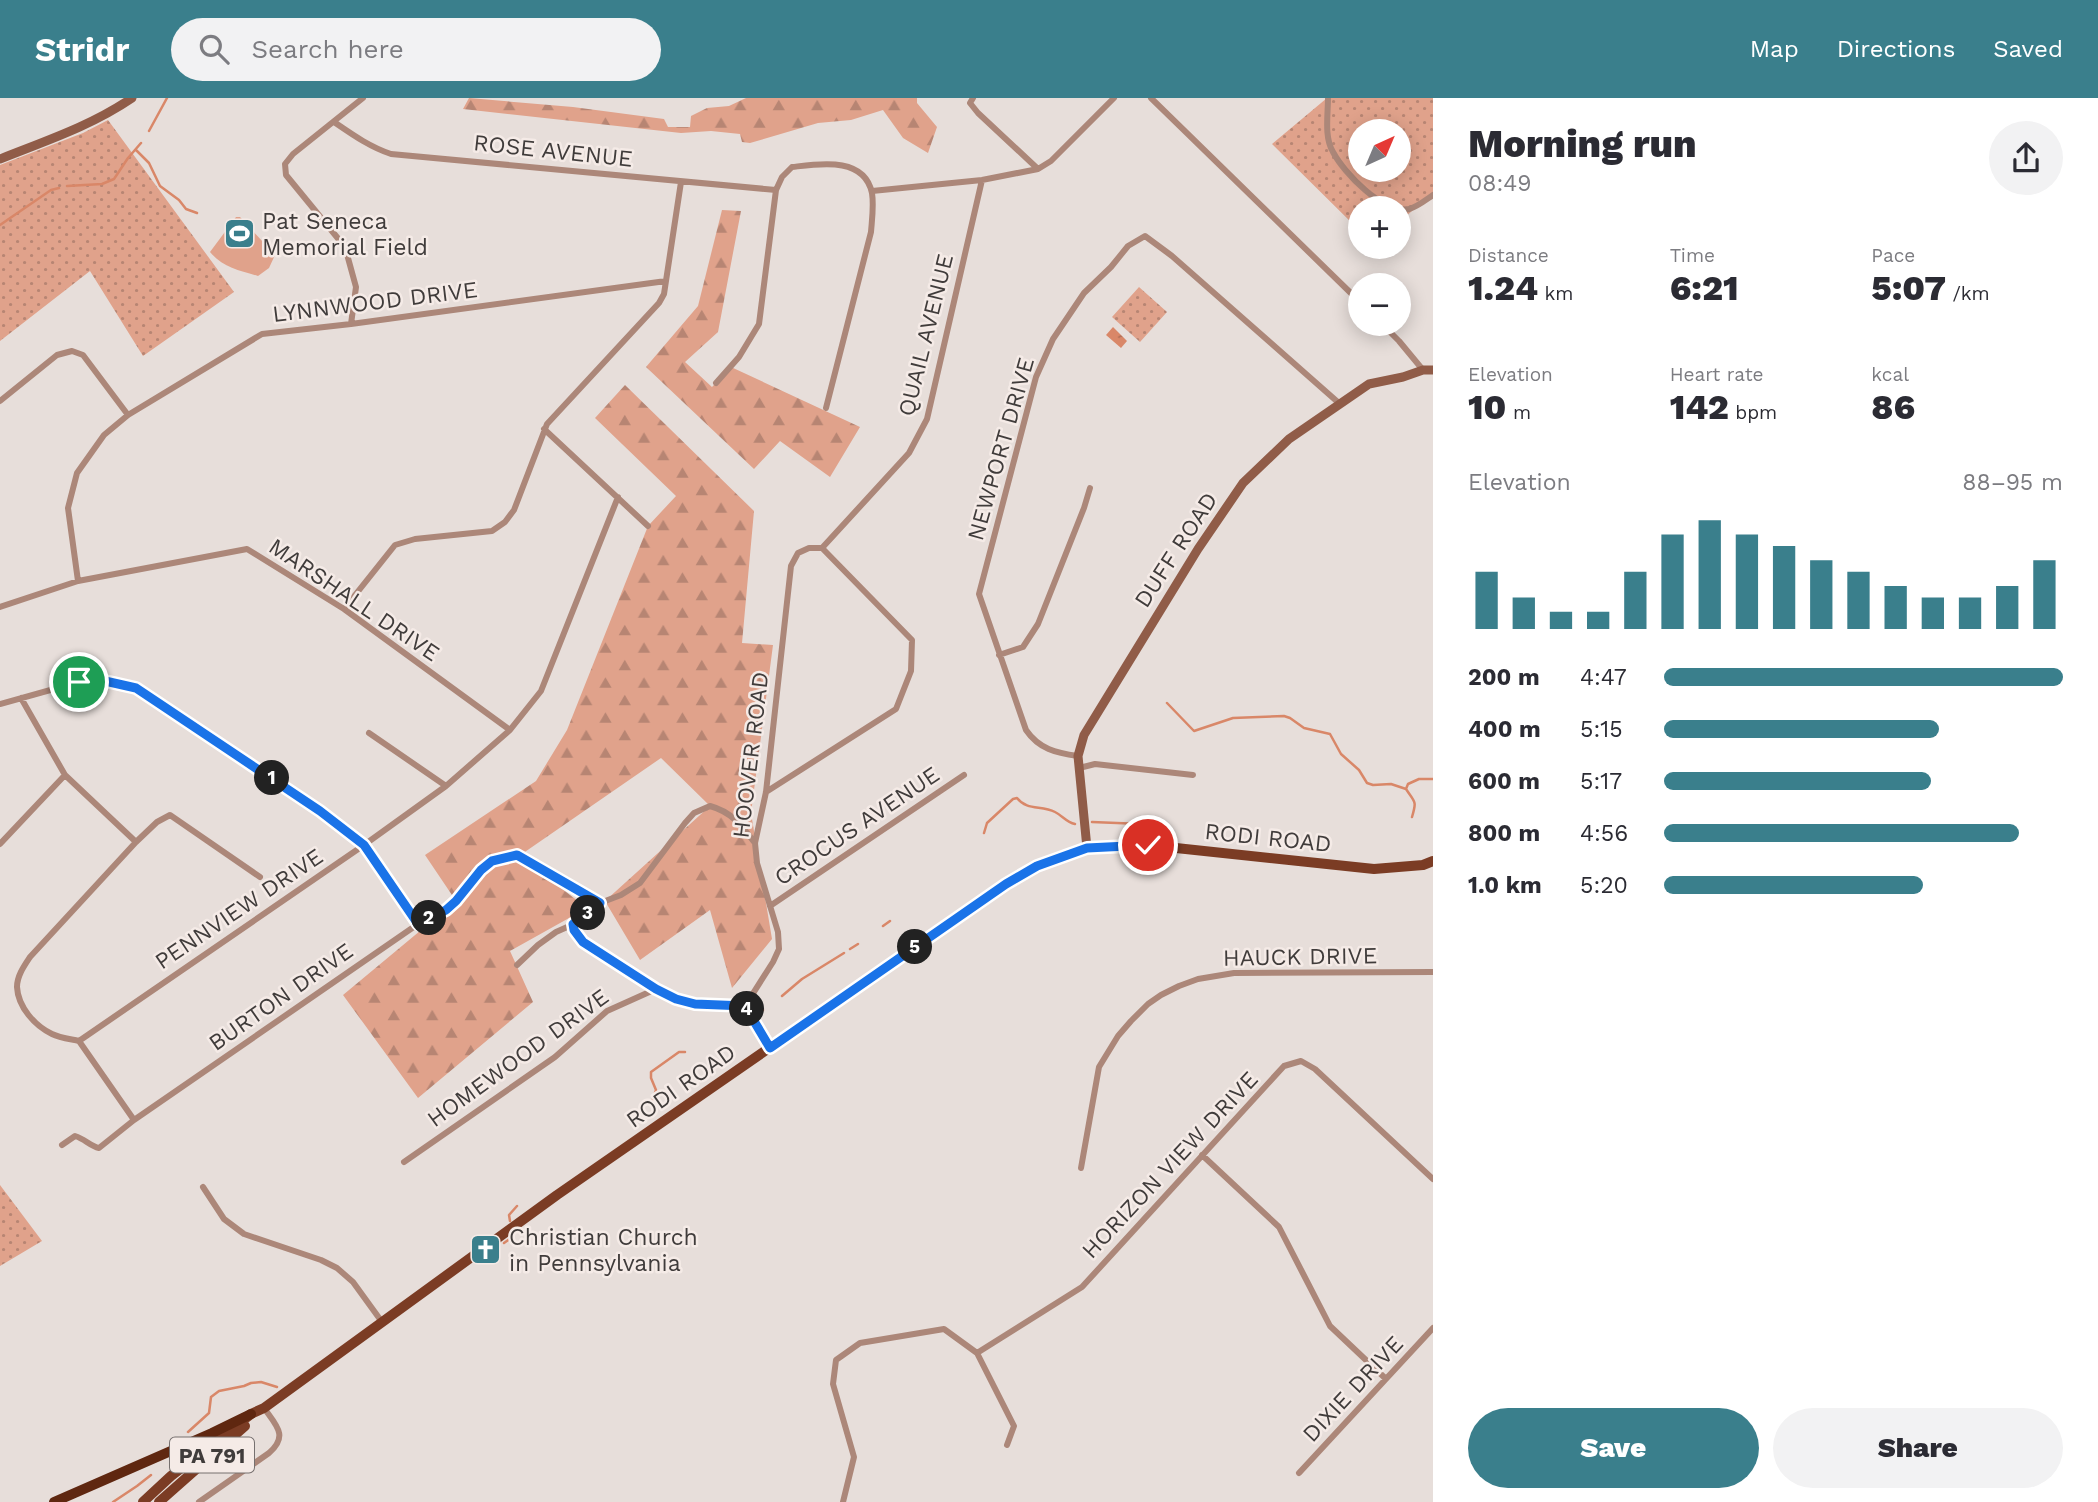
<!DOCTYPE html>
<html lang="en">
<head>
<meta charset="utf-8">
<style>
	:root { --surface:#fff; --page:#f2f2f3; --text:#2b2b33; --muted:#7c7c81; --accent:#3a7f8c }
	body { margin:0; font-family:"Work Sans",sans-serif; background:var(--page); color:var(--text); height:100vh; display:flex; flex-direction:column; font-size:26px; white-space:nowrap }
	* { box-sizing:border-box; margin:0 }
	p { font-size:23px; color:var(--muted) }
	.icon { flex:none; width:38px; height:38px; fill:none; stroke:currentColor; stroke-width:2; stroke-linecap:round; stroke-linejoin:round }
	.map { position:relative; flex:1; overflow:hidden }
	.side { display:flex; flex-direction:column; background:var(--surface); width:665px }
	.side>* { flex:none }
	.needle { width:46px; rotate:44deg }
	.buttons { position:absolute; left:1348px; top:21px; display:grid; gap:14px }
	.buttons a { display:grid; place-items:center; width:63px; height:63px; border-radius:50%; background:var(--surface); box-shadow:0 4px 18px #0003; font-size:35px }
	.pin { position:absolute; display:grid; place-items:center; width:60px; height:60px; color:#fff; margin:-30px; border:4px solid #fff; border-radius:50%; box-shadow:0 2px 7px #0007 }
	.km { position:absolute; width:35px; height:35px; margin:-18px; border-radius:50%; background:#222; color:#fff; font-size:19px; line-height:35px; text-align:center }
	.round { display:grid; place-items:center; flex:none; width:74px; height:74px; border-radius:37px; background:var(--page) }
	.headline { display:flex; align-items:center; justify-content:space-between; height:119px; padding:0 35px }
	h1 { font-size:38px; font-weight:800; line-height:52px }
	.metrics { display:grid; grid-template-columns:repeat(3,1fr); gap:10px; height:119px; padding:7px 35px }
	.metrics div { display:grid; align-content:center }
	.metrics b { font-size:35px; font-weight:800 }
	.metrics small { font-size:19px; font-weight:400 }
	.metrics p { font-size:19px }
	.chart { height:196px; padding:14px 35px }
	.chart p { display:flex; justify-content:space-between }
	.chart svg { width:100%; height:126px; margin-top:7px; stroke:var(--accent); stroke-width:6 }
	.cta { display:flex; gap:14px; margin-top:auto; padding:14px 35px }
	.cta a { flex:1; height:80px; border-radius:42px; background:var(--accent); color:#fff; font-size:28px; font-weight:800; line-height:80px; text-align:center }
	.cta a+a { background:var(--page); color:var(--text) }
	ul { padding:0 35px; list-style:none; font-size:23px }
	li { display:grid; grid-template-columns:112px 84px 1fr; align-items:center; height:52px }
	li i { height:18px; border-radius:9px; background:var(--accent) }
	header { display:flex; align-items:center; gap:42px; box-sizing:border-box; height:98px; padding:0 35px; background:var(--accent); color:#fff }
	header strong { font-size:33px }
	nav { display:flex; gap:38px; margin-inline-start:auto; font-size:24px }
	.search { width:490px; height:63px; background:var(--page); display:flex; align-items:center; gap:18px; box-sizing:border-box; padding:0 24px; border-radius:38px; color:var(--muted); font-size:26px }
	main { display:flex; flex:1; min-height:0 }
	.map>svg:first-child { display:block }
</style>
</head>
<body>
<header>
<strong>Stridr</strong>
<div class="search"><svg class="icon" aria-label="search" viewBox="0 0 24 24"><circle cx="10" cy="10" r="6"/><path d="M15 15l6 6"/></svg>Search here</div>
<nav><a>Map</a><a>Directions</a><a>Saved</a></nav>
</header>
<main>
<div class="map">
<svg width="1433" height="1404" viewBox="0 0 1433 1404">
	<defs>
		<pattern id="forest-firs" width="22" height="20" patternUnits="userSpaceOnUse" patternTransform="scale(1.75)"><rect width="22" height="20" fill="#e0a28b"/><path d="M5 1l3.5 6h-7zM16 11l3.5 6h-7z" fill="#b78573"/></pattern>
		<pattern id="park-dots" width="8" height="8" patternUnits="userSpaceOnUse" patternTransform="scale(1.75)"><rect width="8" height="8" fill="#e0a28b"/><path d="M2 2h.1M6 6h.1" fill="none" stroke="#b78573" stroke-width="1.8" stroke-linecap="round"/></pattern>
		<pattern id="water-ripples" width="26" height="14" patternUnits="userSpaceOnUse" patternTransform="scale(1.75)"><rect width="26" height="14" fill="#d98768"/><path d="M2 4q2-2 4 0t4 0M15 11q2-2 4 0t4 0" fill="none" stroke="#b17057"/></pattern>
	</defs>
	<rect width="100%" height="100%" fill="#e7deda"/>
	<!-- grass -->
	<path fill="#e0a28b" d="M 236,119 L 240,119 L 275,157 L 269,170 L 258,178 C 239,172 223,170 210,154 Z"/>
	<!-- forest -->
	<path fill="url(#forest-firs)" d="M 469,0 L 573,9 L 664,21 L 668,29 L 690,29 L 691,18 L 707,10 L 729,8 L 746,0 L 917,0 L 917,5 L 937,29 L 928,55 L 903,40 L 883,12 L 851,22 L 818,25 L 750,45 L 742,44 L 740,36 L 711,33 L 681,35 L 463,11 Z
		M 722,112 L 741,113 L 718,234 L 685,264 L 712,289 L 731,269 L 860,329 L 830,379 L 780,343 L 754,371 L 646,269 L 698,208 Z
		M 625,287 L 754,413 L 742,545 L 773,547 L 751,715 L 772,841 L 732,890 L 710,812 L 640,862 L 605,803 L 710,708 L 661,660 L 519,758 L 587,810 L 510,853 L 533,904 L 418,1000 L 343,897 L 456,803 L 425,757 L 536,683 L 567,632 L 648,428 L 676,398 L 595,320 Z"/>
	<!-- park -->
	<path fill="url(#park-dots)" fill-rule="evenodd" d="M 1327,0 L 1433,0 L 1433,95 L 1398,125 L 1398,110 L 1360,110 L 1360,133 L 1272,46 ZM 1360,33 L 1398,33 L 1398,72 L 1360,72 Z
		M 108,22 L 234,194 L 143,258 L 90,173 L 0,243 L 0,67 L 83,35 Z
		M 1139,189 L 1167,214 L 1140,244 L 1112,219 Z
		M 0,1087 L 42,1143 L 0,1168 Z"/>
	<!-- water -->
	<path fill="url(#water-ripples)" d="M 1113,229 L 1127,243 L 1121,250 L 1106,237 Z"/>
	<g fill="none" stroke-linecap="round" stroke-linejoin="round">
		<!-- stream -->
		<path stroke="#d98768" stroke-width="2.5" d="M 149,33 L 167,0
			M 136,52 L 149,65 L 160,88 L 179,102 L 186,111 L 197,115
			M 67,88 L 102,86 L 114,81 L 128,60 L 141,45
			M 0,127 L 51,92 L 59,90
			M 1167,605 L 1194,633 L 1233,620 L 1284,618 L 1290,620 L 1304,630 L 1330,636 L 1341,656 L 1359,672 L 1367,685 L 1373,687 L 1391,686 L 1406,691
			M 1412,719 C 1417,702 1415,705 1406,691 L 1408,686 L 1419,681 L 1433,681
			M 1092,724 L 1142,726 L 1150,729
			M 984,735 L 987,725 L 1013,701 L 1017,700 C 1027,713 1041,707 1055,714 C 1063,718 1066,724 1075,726
			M 883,828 L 890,823
			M 850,851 L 858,846
			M 782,898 L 802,881 L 844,855
			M 760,914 L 763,912
			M 652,1004 L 656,992 L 651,980 L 651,974 L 679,954 L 685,954
			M 510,1123 L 509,1117 L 517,1108
			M 504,1145 L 511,1140 L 511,1135
			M 188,1334 L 209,1315 L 211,1299 L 219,1293 L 244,1288 L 251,1285 L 261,1284 L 277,1289
			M 113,1404 L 137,1388 L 151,1377"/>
		<!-- street -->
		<path stroke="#ac8779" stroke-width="6" d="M 973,0 L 970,5 L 978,15 L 1038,71
			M 1151,0 L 1360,204
			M 1328,0 C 1328,17 1324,39 1333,54 C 1344,75 1383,116 1409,111 C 1417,109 1427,101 1433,97
			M 334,24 C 353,37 370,49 391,56 L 776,92
			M 872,93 L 982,82 L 1038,71 L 1051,63 L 1114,0
			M 351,226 L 356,189 L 345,149 L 286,77 L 285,66 L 293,56 L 363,0
			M 1382,226 L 1399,243 L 1423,272
			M 716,285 L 739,259 L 759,226 L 776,92 L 782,79 L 792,69 C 819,66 864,58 872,95 C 874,108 872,121 871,134 L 826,310
			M 0,303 L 57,257 L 72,253 L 83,257 L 128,317
			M 544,331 L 648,428
			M 822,450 L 909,355 L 927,321 L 982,82
			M 78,483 L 68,410 L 77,375 L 104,337 L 128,317 L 262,236 L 351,226 L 666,183
			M 0,509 L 78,483 L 247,451 L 344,511 L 510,632
			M 344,511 L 395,447 L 415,441 L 492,433 L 505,424 L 514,412 L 547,326 L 659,205 L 664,196 L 681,84
			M 999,557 L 1023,549 L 1038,526 L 1084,410 L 1090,390
			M 21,600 L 65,677 L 136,744
			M 0,606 L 79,584 L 105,583 L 136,590 L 320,713 L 364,747 L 418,826
			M 369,635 L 446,688
			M 1078,658 C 1056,655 1039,651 1026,632 L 979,496 L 1036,279 L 1053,241 L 1084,195 L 1111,169 L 1128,148 L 1145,138 L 1172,158 L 1340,306
			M 1079,670 L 1095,666 L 1193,677
			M 0,746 L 65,677
			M 770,808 L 964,677
			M 574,826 L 574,832 L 583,844 L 656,891 L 676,901 L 695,906 L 745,908 L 770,950
			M 517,867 L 538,847 L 556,834 L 574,826 L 600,805 L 621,797 L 640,785 L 685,725 L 694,715 L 710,708 C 732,714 742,728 755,745
			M 745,908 L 773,864 L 779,851 L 778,834 L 757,765 L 755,745 L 766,694 L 791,468 L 798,455 L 809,450 L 822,450 L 912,542 L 911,573 L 896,611 L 766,694
			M 79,943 L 364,747 L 446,688 L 510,632 L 541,593 L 618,399
			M 134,1022 L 79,943 C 70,941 60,940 52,936 C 35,928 18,909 17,889 C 17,878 24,868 30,859 L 136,744 L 157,724 L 170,717 L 260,779
			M 62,1047 L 75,1038 C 85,1041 90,1048 99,1050 L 134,1022 L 418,826 L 446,812 L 456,803 L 481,773 L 492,763 L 517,757 L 600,805
			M 1202,1057 L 1279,1129 L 1330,1228 L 1386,1281
			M 404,1064 L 555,959 L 607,913 L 656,891
			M 1081,1070 L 1099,969 L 1118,938 L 1131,923 L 1148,906 L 1161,897 L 1179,888 L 1198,881 L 1234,875 L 1433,874
			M 203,1089 L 224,1121 L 244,1136 L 321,1162 L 337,1170 L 353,1184 L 382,1224
			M 977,1255 L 1082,1189 L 1284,968 L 1301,963 L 1315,971 L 1433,1081
			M 1299,1375 L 1433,1230
			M 199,1404 L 269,1355 C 289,1338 276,1327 264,1310
			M 843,1404 L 854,1359 L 833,1286 L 836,1262 L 860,1245 L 944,1231 L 977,1255 L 1014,1328 L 1007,1347"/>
		<!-- secondary -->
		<path stroke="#905c48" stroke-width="9" d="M 0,61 C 45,43 91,28 132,0
			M 1087,750 L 1078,658 L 1084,637 L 1198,451 L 1243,385 L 1289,341 L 1369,286 L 1403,279 L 1423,272 L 1433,272"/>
		<!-- primary -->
		<path stroke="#7b3c24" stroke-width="10" d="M 143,1404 L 171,1378 L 251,1316 L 264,1310 L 557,1097 L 1006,786 L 1037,768 L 1087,750 L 1148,747 L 1374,771 L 1423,767 L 1433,763
			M 159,1404 L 245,1328"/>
		<!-- highway -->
		<path stroke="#5f2710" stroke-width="10" d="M 54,1404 L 212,1335 L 251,1316"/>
	</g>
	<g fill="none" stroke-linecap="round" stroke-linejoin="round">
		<defs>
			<path id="route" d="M 79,584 L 105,583 L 136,590 L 320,713 L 364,747 L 418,826 L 446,812 L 456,803 L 481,772 L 492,763 L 517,757 L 600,805 L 573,826 L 574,832 L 583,844 L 656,891 L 676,901 L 695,906 L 745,908 L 770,950 L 1006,786 L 1037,768 L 1087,750 L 1148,747"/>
		</defs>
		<!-- route casing -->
		<use href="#route" stroke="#fff" stroke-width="14"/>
		<!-- route -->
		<use href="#route" stroke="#1a73e8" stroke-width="9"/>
	</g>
	<!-- icons -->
	<defs>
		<symbol id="stadium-square" viewBox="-11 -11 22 22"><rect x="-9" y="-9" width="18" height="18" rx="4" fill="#3a7f8c" stroke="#f5ebe7"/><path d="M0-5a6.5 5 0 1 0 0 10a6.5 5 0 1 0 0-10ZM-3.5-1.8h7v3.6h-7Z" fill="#fff"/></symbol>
		<symbol id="church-square" viewBox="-11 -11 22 22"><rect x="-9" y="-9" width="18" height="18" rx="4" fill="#3a7f8c" stroke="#f5ebe7"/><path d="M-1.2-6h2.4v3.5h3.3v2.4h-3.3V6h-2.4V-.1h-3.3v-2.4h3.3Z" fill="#fff"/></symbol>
	</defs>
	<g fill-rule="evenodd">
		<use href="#stadium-square" x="222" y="118" width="35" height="35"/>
		<use href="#church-square" x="468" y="1134" width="35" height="35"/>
	</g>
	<g text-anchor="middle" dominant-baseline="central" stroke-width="5" stroke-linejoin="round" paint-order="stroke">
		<!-- shield labels -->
		<rect fill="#f5ebe7" stroke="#76706f" stroke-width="2" x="170" y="1339.5" width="84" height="35" rx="5"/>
		<g font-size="21" font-weight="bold" fill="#403c3b">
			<text x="212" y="1357">PA 791</text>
		</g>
		<!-- street labels -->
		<g font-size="23" fill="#403c3b" stroke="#f5ebe7">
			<text transform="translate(553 53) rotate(6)">ROSE AVENUE</text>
			<text transform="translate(375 204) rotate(-7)">LYNNWOOD DRIVE</text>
			<text transform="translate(926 237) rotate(-76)">QUAIL AVENUE</text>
			<text transform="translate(1001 351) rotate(-74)">NEWPORT DRIVE</text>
			<text transform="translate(1176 452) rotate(-57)">DUFF ROAD</text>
			<text transform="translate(354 502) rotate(34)">MARSHALL DRIVE</text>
			<text transform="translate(751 657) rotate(-83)">HOOVER ROAD</text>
			<text transform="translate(857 728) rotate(-34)">CROCUS AVENUE</text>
			<text transform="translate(1268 740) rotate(6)">RODI ROAD</text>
			<text transform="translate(239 811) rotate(-34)">PENNVIEW DRIVE</text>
			<text transform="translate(1300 859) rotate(-1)">HAUCK DRIVE</text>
			<text transform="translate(281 899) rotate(-35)">BURTON DRIVE</text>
			<text transform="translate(518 960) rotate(-36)">HOMEWOOD DRIVE</text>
			<text transform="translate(681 988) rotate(-35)">RODI ROAD</text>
			<text transform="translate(1170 1067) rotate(-47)">HORIZON VIEW DRIVE</text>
			<text transform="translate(1353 1291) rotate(-47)">DIXIE DRIVE</text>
		</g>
		<!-- poi labels -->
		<g font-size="23" fill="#403c3b" stroke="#f5ebe7" text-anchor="start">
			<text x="262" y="123">Pat Seneca<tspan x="262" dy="26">Memorial Field</tspan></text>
			<text x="509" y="1139">Christian Church<tspan x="509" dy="26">in Pennsylvania</tspan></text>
		</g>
	</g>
</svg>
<div class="buttons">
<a><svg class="needle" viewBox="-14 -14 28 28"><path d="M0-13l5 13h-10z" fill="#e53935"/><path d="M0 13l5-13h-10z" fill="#7c7c81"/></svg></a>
<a>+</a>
<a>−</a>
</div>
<div class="pin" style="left:79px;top:584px;background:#1e9e55"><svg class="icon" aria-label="arrive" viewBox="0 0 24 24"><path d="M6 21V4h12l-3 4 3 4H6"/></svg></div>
<div class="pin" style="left:1148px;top:747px;background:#d93025"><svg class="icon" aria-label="check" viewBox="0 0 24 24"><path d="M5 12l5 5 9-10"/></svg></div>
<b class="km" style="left:272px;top:680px">1</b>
<b class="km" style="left:429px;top:820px">2</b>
<b class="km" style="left:588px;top:815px">3</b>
<b class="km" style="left:747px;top:911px">4</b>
<b class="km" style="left:915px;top:849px">5</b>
</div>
<section class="side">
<div class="headline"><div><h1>Morning run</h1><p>08:49</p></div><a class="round"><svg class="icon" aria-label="share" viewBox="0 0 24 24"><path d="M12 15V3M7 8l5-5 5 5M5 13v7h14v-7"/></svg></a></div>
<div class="metrics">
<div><p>Distance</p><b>1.24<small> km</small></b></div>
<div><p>Time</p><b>6:21</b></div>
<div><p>Pace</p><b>5:07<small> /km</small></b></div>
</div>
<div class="metrics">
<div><p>Elevation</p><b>10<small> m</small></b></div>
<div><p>Heart rate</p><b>142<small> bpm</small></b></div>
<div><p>kcal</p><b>86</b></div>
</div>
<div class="chart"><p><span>Elevation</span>88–95 m</p>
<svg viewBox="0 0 160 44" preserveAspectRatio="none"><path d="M5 44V24M15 44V33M25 44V38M35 44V38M45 44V24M55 44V11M65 44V6M75 44V11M85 44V15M95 44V20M105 44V24M115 44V29M125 44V33M135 44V33M145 44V29M155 44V20"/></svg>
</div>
<ul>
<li><b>200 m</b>4:47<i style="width:100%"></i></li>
<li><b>400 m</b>5:15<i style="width:69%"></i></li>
<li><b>600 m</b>5:17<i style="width:67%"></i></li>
<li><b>800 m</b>4:56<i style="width:89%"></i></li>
<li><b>1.0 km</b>5:20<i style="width:65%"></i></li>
</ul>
<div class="cta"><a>Save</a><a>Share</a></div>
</section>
</main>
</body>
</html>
